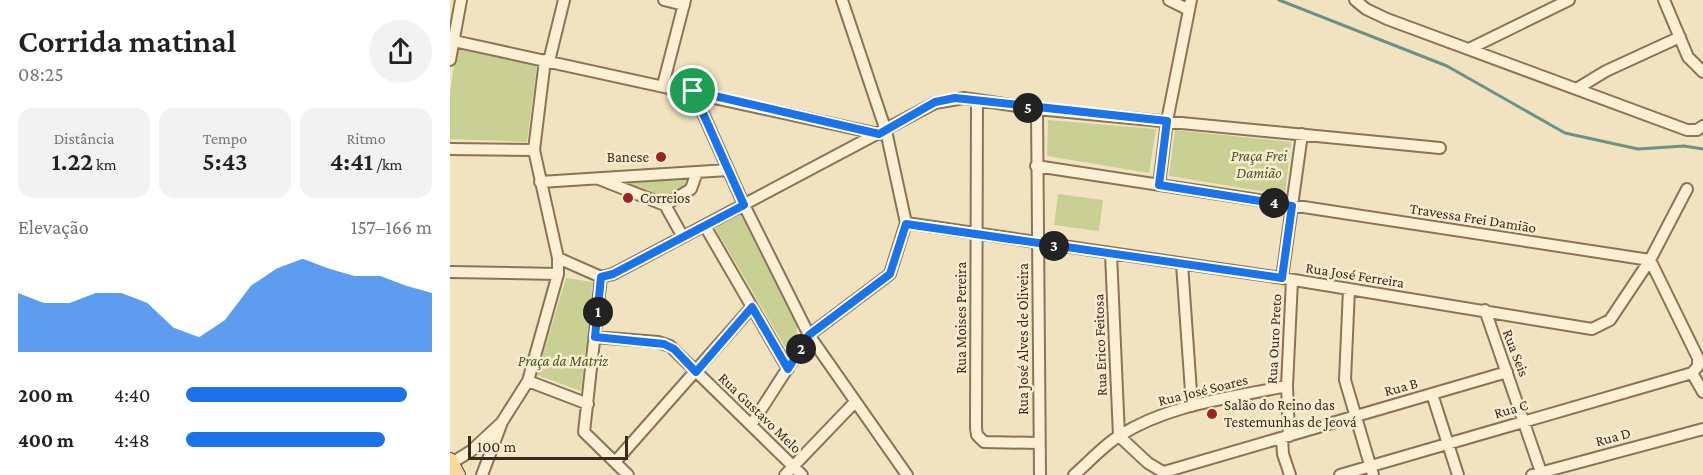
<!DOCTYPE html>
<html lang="pt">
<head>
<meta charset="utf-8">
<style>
	:root { --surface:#fff; --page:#f2f2f2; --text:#202124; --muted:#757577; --accent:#1a73e8 }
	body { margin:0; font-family:"Crimson Pro",serif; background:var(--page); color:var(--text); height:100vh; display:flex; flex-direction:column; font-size:22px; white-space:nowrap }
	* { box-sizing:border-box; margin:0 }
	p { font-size:20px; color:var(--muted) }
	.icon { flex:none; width:33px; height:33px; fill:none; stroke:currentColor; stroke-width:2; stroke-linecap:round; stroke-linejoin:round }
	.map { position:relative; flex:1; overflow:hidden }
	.panel { display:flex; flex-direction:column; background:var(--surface); width:450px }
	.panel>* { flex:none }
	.scale { position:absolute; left:18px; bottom:15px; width:160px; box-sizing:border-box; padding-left:6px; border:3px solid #3b2b1c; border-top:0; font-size:16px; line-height:21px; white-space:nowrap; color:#3b2b1c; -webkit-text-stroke:4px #f8edd0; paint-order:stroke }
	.pin { position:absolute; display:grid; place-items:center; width:51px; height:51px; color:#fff; margin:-26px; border:3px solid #fff; border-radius:50%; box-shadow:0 2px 6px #0007 }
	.km { position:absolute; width:30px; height:30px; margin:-15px; border-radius:50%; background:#222; color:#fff; font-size:16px; line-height:30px; text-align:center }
	.round { display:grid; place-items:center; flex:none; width:63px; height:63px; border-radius:32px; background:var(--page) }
	.summary { display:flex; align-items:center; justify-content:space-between; height:102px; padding:0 18px }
	h1 { font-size:33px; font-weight:600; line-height:45px }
	.figures { display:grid; grid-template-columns:repeat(3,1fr); gap:9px; height:102px; padding:6px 18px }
	.figures div { display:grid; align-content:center; border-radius:15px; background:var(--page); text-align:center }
	.figures b { font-size:26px; font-weight:600 }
	.figures small { font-size:16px; font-weight:400 }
	.figures p { font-size:16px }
	.chart { height:168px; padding:12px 18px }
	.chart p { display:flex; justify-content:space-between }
	.chart svg { width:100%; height:108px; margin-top:6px; fill:var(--accent); opacity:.7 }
	ul { padding:0 18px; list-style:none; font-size:20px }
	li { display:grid; grid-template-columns:96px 72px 1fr; align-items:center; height:45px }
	li i { height:15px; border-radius:8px; background:var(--accent) }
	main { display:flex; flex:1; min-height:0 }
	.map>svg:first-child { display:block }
</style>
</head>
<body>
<main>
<section class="panel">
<div class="summary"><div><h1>Corrida matinal</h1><p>08:25</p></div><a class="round"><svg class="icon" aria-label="share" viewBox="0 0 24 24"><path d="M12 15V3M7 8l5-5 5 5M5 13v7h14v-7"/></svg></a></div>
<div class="figures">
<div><p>Distância</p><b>1.22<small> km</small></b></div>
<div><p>Tempo</p><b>5:43</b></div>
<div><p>Ritmo</p><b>4:41<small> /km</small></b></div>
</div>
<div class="chart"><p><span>Elevação</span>157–166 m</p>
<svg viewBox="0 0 160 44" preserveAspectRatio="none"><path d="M0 44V20L10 24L20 24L30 20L40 20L50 24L60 34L70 38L80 31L90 17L100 10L110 6L120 10L130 13L140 13L150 17L160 20V44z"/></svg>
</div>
<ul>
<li><b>200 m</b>4:40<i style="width:90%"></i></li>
<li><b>400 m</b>4:48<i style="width:81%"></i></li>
</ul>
</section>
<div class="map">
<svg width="1253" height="475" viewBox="0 0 1253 475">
	<rect width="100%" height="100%" fill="#f1e3c0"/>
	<!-- green -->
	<path fill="#c9d093" d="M 7,48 L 87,64 L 77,142 L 0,139 L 0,92 Z
		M 598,120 L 706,129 L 699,173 L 597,156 Z
		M 725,130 L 841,142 L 835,195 L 719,176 Z
		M 238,178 C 232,210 189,190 170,182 Z
		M 608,194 L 653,200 L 649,231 L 604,225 Z
		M 290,213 L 347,326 L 347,336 L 335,347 L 265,228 Z
		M 116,278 L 143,282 L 131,391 L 87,375 Z"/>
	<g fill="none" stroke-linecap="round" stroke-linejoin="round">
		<!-- stream -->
		<path stroke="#6a9288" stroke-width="3" d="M 829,0 L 997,66 L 1115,133 L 1188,149 L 1234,146 L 1253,149"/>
		<defs>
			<path id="minor" d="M 214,0 L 234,5
				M 719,0 L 739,10
				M 905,0 L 916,9 L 937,19 L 1237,130 L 1247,130 L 1253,126
				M 1214,0 L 1238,57 L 1253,72
				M 4,41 L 429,134
				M 1021,48 L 1119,0
				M 0,60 L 11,0
				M 99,61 L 114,0
				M 213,85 L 235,0
				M 1128,88 L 1156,71 L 1230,37
				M 243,91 L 294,205 L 359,335 L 457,475
				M 527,100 L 526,428 L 527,435 L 534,442 L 588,443
				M 587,109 L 590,475
				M 0,149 L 84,150
				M 586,166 L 1200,260 L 1248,358 L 1248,366 L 1242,373
				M 149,179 L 215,205 L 233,237
				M 90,182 L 278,170
				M 709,185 L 717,121 L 741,0
				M 215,205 L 241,189 L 247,172
				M 456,223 L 832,278 L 1142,329 L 1160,320 L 1200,260 L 1237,189
				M 255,226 L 338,369
				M 661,254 L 669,436 L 698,463 L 718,475
				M 108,258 L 151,277
				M 732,264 L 742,406
				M 0,272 L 108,274
				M 151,277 L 163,274 L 485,103 L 514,98 L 587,109 L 990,148
				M 151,277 L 134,432 L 178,475
				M 832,278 L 852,134
				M 899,289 L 895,380 L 923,475
				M 1035,310 L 1092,475
				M 145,337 L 208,342 L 220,346 L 352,475
				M 1242,373 L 1253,392
				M 78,381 L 138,404
				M 982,394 L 1008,475
				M 301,425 L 359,335 L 440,274 L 456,223 L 436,131 L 392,0
				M 839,436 L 837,386 L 842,280
				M 832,438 L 833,454 L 840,475
				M 165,462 L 302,307
				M 0,464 L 21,451 L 50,424
				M 714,472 L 1057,372
				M 32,475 L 52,422 L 78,381 L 108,274 L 108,258 L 84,150 L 95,60
				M 335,475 L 405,402
				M 624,475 C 639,462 653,446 669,436 C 719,404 780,398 837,386
				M 890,475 L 1242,373
				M 1082,475 L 1253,429"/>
			<path id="major" d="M 0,460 L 8,475"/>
		</defs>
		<!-- minor casing -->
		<use href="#minor" stroke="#8c7356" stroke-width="14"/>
		<!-- major casing -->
		<use href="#major" stroke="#5a412b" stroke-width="16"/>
		<!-- minor -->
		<use href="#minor" stroke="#fbf0d4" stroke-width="10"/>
		<!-- major -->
		<use href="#major" stroke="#f8d995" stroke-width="14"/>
	</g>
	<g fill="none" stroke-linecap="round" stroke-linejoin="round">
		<defs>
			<path id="route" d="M 243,91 L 429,134 L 485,102 L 505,98 L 717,121 L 709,185 L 842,206 L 832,278 L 456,224 L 440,274 L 359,335 L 338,369 L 302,307 L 246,372 L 224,349 L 214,344 L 145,337 L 151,277 L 163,274 L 294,205 Z"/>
		</defs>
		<!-- route casing -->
		<use href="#route" stroke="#fff" stroke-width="12"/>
		<!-- route -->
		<use href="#route" stroke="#1a73e8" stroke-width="8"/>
	</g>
	<!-- markers -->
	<g fill="#a02122" stroke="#f8edd0" stroke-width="2">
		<circle cx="211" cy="157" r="6"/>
		<circle cx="178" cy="198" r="6"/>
		<circle cx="762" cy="414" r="6"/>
	</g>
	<g text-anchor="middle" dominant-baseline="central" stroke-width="5" stroke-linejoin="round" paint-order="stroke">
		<!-- park labels -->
		<g font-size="15" font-style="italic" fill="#4b5921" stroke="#f8edd0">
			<text x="809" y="156">Praça Frei<tspan x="809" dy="17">Damião</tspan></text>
			<text x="113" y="361">Praça da Matriz</text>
		</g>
		<!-- poi labels -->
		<g font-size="15" fill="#3b2b1c" stroke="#f8edd0" text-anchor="start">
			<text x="199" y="157" text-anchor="end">Banese</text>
			<text x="190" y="198">Correios</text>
			<text x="774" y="405">Salão do Reino das<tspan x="774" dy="17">Testemunhas de Jeová</tspan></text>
		</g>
		<!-- street labels -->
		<g font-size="15" fill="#3b2b1c" stroke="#f8edd0">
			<text transform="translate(1023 218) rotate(9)">Travessa Frei Damião</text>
			<text transform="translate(905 275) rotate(9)">Rua José Ferreira</text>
			<text transform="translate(511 318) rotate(-90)">Rua Moises Pereira</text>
			<text transform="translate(573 339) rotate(-90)">Rua José Alves de Oliveira</text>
			<text transform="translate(824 339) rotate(-87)">Rua Ouro Preto</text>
			<text transform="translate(650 345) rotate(-92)">Rua Erico Feitosa</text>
			<text transform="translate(1066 353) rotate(69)">Rua Seis</text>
			<text transform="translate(951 387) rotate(-15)">Rua B</text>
			<text transform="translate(753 390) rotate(-14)">Rua José Soares</text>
			<text transform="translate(1061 409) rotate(-16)">Rua C</text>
			<text transform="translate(310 413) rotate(44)">Rua Gustavo Melo</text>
			<text transform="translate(1163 437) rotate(-15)">Rua D</text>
		</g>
	</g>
</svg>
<div class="scale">100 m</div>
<div class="pin" style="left:243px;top:91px;background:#1e9e55"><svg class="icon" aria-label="arrive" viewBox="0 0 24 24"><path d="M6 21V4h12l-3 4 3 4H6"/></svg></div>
<b class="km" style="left:148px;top:312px">1</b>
<b class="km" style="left:351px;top:349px">2</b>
<b class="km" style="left:604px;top:246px">3</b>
<b class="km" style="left:824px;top:203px">4</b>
<b class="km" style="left:578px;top:108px">5</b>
</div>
</main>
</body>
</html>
